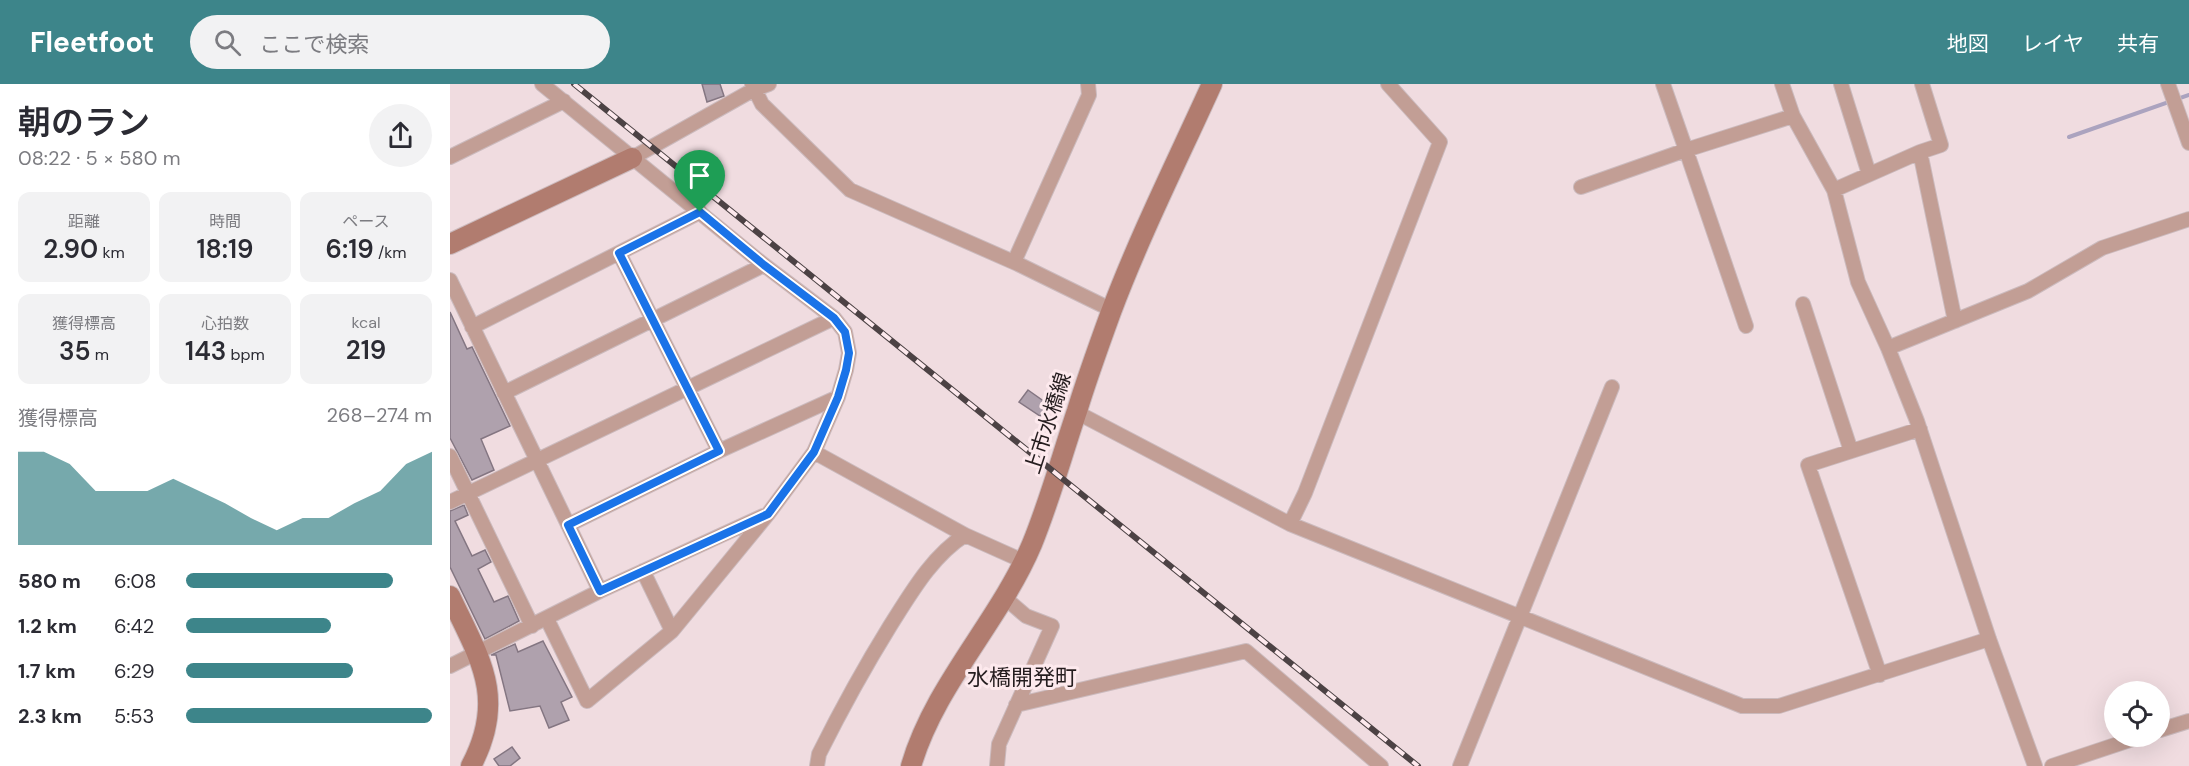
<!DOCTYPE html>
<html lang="ja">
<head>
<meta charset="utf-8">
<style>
	:root { --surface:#fff; --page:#f2f2f3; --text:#2b2b33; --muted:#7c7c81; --accent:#3d858a }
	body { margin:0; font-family:"DM Sans","Noto Sans JP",sans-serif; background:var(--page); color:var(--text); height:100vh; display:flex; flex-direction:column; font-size:22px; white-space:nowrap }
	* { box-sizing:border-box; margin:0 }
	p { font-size:20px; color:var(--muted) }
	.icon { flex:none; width:33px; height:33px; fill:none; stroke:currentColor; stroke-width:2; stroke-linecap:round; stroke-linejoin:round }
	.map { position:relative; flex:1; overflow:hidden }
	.panel { display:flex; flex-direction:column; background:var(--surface); width:450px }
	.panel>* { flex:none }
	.fabs { position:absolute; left:1654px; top:597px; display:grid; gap:12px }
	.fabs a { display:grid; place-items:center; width:66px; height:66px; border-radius:50%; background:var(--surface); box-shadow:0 6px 24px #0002; font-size:30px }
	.pin { position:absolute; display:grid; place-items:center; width:51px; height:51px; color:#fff; margin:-62px -26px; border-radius:50% 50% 50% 0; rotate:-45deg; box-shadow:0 0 6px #0007 }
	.pin .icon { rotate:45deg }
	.round { display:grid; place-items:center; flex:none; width:63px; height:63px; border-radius:32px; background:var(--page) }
	.overview { display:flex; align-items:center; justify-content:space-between; height:102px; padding:0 18px }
	h1 { font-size:33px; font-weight:600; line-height:45px }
	.stats { display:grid; grid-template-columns:repeat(3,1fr); gap:9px; height:102px; padding:6px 18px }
	.stats div { display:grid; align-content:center; border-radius:12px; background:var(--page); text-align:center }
	.stats b { font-size:26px; font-weight:600 }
	.stats small { font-size:16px; font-weight:400 }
	.stats p { font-size:16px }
	.chart { height:168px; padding:12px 18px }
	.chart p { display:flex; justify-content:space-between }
	.chart svg { width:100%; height:108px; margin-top:6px; fill:var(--accent); opacity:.7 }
	ul { padding:0 18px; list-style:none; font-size:20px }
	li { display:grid; grid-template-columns:96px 72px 1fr; align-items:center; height:45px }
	li i { height:15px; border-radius:8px; background:var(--accent) }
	header { display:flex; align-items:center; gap:36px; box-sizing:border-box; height:84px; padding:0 30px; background:var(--accent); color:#fff }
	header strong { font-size:28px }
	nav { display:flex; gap:33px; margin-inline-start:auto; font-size:21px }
	.search { width:420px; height:54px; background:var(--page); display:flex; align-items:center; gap:15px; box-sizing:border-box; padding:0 21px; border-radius:33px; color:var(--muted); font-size:22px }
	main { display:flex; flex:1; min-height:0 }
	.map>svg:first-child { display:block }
</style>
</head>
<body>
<header>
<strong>Fleetfoot</strong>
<div class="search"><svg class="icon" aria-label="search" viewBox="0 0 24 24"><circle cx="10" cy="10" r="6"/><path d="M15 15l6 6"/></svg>ここで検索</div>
<nav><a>地図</a><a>レイヤ</a><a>共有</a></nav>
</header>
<main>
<section class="panel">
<div class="overview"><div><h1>朝のラン</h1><p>08:22 · 5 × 580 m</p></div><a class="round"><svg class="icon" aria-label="share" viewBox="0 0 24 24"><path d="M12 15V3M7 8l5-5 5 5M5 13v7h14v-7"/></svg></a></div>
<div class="stats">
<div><p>距離</p><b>2.90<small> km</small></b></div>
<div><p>時間</p><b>18:19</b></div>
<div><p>ペース</p><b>6:19<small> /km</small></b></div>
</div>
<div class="stats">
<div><p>獲得標高</p><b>35<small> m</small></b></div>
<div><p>心拍数</p><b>143<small> bpm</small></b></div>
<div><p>kcal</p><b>219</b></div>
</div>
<div class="chart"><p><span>獲得標高</span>268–274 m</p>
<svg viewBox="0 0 160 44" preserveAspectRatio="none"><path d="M0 44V6L10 6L20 11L30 22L40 22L50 22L60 17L70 22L80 27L90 33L100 38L110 33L120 33L130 27L140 22L150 11L160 6V44z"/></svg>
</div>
<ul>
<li><b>580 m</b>6:08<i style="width:84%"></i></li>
<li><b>1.2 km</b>6:42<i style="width:59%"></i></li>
<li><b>1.7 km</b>6:29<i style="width:68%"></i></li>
<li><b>2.3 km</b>5:53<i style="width:100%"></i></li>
</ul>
</section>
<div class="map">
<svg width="1739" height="682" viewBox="0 0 1739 682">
	<rect width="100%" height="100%" fill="#f0dce0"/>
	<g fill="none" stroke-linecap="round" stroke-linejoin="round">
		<!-- stream -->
		<path stroke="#aba3bf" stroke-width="4" d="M 1619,53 L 1739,11"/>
	</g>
	<!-- building -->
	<path fill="#afa1ad" stroke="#847682" stroke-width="1.5" d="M 252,0 L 270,0 L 274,12 L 257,18 Z
		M 0,228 L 17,265 L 22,263 L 60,342 L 31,355 L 44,386 L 22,396 L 0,354 Z
		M 578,306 L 599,321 L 590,332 L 569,318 Z
		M 14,421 L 18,431 L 5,437 L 22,472 L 35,466 L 41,478 L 28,485 L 44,518 L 58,512 L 69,537 L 35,555 L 0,483 L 0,427 Z
		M 93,557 L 122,613 L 111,618 L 119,636 L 99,644 L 90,622 L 60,627 L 46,571 L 41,571 L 65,560 L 68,568 Z
		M 62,663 L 70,674 L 60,682 L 49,682 L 44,675 Z"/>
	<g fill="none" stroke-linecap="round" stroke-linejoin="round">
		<defs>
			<path id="street" d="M 92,0 L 314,181 L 384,234 L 395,248 L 399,269 L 396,286 L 388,313 L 364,368 L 318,430 L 222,547 L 137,617 L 97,535
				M 302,0 L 312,20 L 400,106 L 568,180 L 662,226
				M 1332,0 L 1343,32 L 1384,106 L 1408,198 L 1438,264 L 1467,337 L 1539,555 L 1585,682
				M 1391,0 L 1419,90
				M 1718,0 L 1739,59
				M 1470,68 L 1505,237
				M 0,73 L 114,17
				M 182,74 L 303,6 L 319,0
				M 1131,103 L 1236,66 L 1213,0
				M 1384,106 L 1470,68 L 1491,61 L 1472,0
				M 169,169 L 269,367
				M 564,178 L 639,11 L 638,0
				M 0,196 L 150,507
				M 1353,220 L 1401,367
				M 1296,242 L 1236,66 L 1343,32
				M 22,243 L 250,128
				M 1438,264 L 1578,207 L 1652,164 L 1739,135
				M 54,309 L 314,181
				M 626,328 L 840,440 L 1292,622 L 1329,622 L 1539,555
				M 364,368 L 515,451
				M 0,372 L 82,542
				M 0,418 L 384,234
				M 840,440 L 855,409 L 990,58 L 938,0
				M 118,441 L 269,367 L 388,313
				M 193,487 L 222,547
				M 0,582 L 150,507 L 313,432
				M 1430,591 L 1358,381 L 1470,345
				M 566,621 L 796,567 L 931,682
				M 1710,646 L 1739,637
				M 367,682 L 369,670 C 391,626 414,584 440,542 C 461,509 482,472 515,451 L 573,477
				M 547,682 L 549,660 L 602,542 L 576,532 L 555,514
				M 1010,682 L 1162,303
				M 1602,682 L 1692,652"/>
			<path id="secondary" d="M 0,160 L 182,74
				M 0,512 C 30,575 57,614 21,682
				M 461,682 C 485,600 549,538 582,460 C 600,416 612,371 627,327 C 637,294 649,261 661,228 C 690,151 728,75 762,0"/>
		</defs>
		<!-- street casing -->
		<use href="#street" stroke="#cbbabd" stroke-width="16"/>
		<!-- secondary casing -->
		<use href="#secondary" stroke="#cbbabd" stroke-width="22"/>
		<!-- street -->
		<use href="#street" stroke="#c29e95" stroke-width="14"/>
		<!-- secondary -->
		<use href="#secondary" stroke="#b17c6f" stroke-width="20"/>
		<defs>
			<path id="rail" d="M 124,0 L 968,682"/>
		</defs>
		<!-- rail casing -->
		<use href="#rail" stroke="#4c4244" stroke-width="6"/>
		<!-- rail -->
		<use href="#rail" stroke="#fde9ed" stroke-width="4" stroke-dasharray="11" stroke-linecap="butt"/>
	</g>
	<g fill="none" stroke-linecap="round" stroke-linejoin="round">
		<defs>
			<path id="route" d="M 250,128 L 314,181 L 384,234 L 395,248 L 399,269 L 396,286 L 388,313 L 364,368 L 318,430 L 150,507 L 118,441 L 269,367 L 169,169 Z"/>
		</defs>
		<!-- route casing -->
		<use href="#route" stroke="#fff" stroke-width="12"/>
		<!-- route -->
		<use href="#route" stroke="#1a73e8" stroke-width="8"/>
	</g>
	<g text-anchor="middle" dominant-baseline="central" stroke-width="6" stroke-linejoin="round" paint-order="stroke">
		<!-- street labels -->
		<g font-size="21" fill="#251d1f" stroke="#fde9ed">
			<text transform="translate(598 339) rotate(-72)">上市水橋線</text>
		</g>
		<!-- neighbourhood labels -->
		<g font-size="22" fill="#251d1f" stroke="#fde9ed">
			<text x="572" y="593">水橋開発町</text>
		</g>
	</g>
</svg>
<div class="fabs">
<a><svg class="icon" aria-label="locate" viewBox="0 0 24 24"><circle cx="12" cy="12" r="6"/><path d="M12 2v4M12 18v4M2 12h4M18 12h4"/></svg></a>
</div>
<div class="pin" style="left:250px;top:128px;background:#1e9e55"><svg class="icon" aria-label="arrive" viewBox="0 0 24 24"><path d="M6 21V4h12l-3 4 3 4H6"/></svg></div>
</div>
</main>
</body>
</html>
